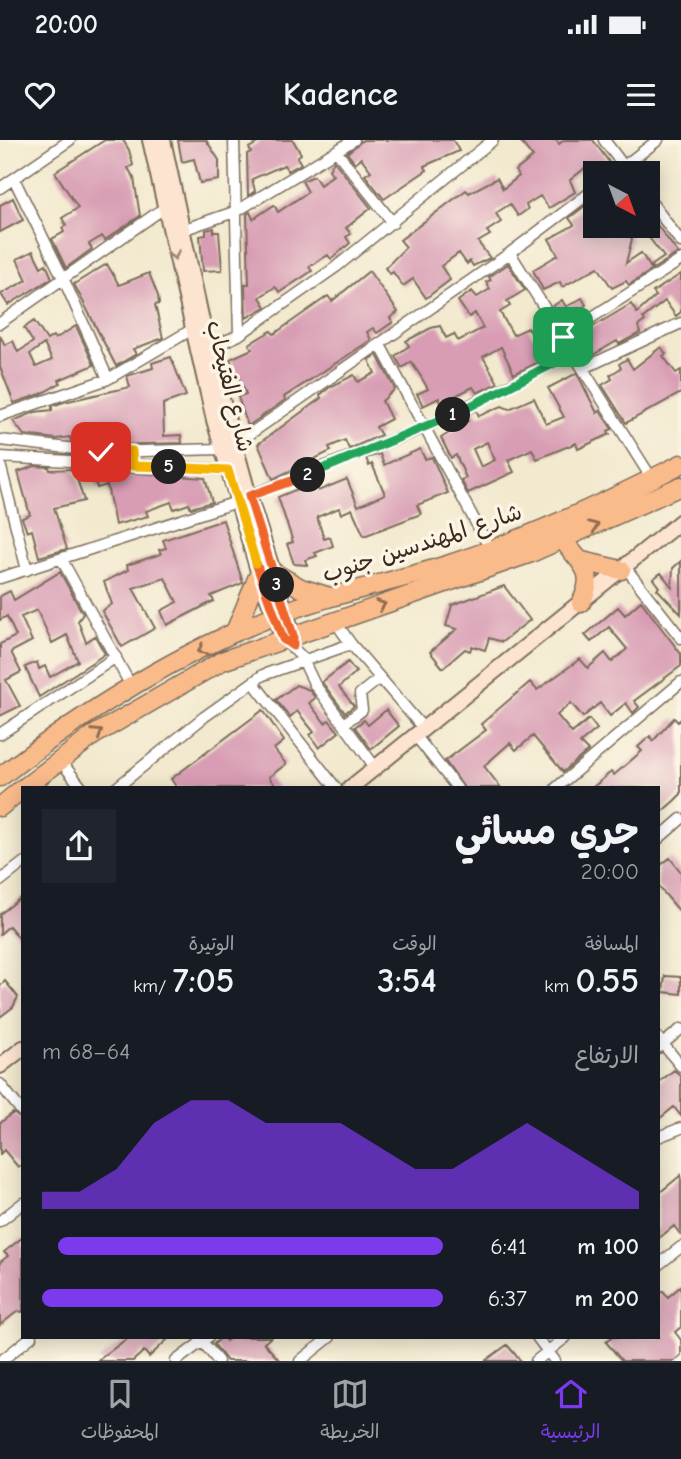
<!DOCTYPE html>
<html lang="ar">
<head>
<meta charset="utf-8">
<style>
	:root { --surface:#171b24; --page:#20242c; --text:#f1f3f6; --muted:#9ea1a6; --line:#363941; --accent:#7c3aed }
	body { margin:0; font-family:"Comic Neue","Playpen Sans Arabic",sans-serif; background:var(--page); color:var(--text); direction:rtl; height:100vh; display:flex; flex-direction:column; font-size:26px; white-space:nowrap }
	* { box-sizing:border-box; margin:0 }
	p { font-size:23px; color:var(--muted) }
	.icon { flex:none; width:38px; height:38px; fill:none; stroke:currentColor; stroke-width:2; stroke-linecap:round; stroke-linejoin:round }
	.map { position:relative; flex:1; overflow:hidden; direction:ltr }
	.sheet { position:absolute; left:21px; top:646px; width:639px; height:553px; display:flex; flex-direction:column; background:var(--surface); border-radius:0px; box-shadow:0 4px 18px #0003; direction:rtl }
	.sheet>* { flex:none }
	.needle { width:46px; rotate:139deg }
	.controls { position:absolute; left:583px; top:21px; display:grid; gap:14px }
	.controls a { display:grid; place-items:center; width:77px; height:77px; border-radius:0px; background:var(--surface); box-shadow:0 4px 18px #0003; font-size:35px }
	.pin { position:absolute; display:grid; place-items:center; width:60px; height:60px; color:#fff; margin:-30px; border-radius:14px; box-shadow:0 4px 10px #0006 }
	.km { position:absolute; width:35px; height:35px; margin:-18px; border-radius:50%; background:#222; color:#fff; font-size:19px; line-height:35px; text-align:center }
	.round { display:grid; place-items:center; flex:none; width:74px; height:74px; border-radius:0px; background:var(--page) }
	.head { display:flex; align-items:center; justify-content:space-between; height:119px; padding:0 21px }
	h1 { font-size:38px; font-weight:700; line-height:52px }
	.figures { display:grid; grid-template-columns:repeat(3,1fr); gap:10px; height:119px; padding:7px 21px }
	.figures div { display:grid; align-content:center }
	.figures b { font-size:35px; font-weight:700 }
	.figures small { font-size:19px; font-weight:400 }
	.figures p { font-size:19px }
	.chart { height:196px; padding:14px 21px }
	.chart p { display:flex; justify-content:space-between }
	.chart svg { width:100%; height:126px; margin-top:7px; fill:var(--accent); opacity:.7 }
	ul { padding:0 21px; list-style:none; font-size:23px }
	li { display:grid; grid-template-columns:112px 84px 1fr; align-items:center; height:52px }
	li i { height:18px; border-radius:9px; background:var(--accent) }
	.status { display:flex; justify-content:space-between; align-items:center; height:49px; padding:0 35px; background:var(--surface); direction:ltr }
	.status svg { height:19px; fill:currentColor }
	header { display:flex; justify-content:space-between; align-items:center; height:91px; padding:0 21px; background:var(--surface); font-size:32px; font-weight:700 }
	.menu { display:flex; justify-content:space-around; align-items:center; height:98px; border-top:2px solid var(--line); background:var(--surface); font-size:19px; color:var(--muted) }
	.menu a { display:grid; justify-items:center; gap:4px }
	.menu .selected { color:var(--accent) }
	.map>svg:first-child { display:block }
</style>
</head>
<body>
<div class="status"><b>20:00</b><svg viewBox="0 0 49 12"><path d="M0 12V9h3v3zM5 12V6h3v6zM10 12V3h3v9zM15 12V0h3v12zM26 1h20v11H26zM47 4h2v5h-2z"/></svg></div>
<header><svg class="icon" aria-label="menu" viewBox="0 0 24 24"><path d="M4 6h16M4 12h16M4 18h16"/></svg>Kadence<svg class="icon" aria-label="heart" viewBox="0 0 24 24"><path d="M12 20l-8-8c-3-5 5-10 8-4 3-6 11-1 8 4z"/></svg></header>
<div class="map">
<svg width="681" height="1221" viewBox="0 0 681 1221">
	<rect width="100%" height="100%" fill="#fcf5e5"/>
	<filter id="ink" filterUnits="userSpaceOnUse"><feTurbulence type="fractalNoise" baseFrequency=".0143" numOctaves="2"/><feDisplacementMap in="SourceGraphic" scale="14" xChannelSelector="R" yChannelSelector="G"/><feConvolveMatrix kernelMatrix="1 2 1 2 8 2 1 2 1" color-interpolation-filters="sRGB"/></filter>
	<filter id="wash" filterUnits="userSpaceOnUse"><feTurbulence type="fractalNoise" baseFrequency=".00686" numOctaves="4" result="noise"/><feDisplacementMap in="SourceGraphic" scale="28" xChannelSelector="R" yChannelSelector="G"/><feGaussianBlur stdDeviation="1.57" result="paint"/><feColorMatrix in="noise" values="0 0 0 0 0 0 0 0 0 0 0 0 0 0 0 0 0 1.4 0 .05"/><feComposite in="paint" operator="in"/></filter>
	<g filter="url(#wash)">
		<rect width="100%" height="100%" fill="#f2e9ce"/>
		<g id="blocks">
			<!-- building -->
			<path fill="#d89db4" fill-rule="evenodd" d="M 105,0 L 123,0 L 129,10 L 133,25 L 128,28 L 134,38 L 140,76 L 105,100 L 102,96 L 89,104 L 92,109 L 66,128 L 52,99 L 64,92 L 62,88 L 66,85 L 62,78 L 78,68 L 55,32 Z
				M 178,0 L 206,0 L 219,20 L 219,40 L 200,43 L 194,19 L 182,22 Z
				M 263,0 L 293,0 L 301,14 L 297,17 L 301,24 L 288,31 L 284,25 L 252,39 L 255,51 L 248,56 L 247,14 L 251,12 L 249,8 Z
				M 363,0 L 453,0 L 459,11 L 424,26 L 427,30 L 384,59 L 365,35 L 371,31 L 361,18 L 355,23 L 347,13 Z
				M 519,0 L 556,0 L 559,4 L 564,0 L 593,0 L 609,22 L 596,32 L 590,24 L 570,40 L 575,52 L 549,68 L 540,56 L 526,65 L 528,69 L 518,76 L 510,64 L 496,73 L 501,82 L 487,91 L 490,95 L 478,102 L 490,118 L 473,126 L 470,121 L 467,124 L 459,113 L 441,126 L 450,140 L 426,158 L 413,139 L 403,146 L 393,132 L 390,134 L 385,128 L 406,107 L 400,100 L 466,50 L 469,53 L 497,38 L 503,49 L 519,36 L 515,31 L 533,17 Z
				M 334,21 L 371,68 L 346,88 L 351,94 L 346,97 L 350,103 L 331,119 L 328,115 L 309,127 L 312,131 L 280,152 L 275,147 L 260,157 L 266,167 L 246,178 L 245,144 L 249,144 L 247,74 L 250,72 L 253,79 L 274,65 L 278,72 L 308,52 L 302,41 L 314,36 L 320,45 L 333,35 L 329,30 Z
				M 13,58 L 23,80 L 0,92 L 0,65 Z
				M 586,65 L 595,79 L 595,86 L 623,86 L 632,99 L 626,123 L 641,113 L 652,130 L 629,145 L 626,141 L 612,148 L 598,127 L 562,147 L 560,142 L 543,150 L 533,130 L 558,115 L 549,99 L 574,85 L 569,78 Z
				M 648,73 L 678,113 L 653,129 L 651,126 L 664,117 L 640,86 L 648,86 Z
				M 214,88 L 214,92 L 219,92 L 222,130 L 203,131 L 200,96 L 206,95 L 206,90 Z
				M 33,111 L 41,127 L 46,124 L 52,138 L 8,165 L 1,154 L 27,140 L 17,119 Z
				M 107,124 L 119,145 L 149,133 L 158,156 L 159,164 L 155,165 L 163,198 L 133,209 L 136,214 L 116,226 L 74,144 Z
				M 508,124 L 525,150 L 507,161 L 510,166 L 500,172 L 513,195 L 528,188 L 533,197 L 544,192 L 552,210 L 536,217 L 539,222 L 514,234 L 501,207 L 483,217 L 498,243 L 477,253 L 473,247 L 441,263 L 439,258 L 423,266 L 417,254 L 428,249 L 420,235 L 411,222 L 402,228 L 395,216 L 409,206 L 406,201 L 431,188 L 440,186 L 446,198 L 454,194 L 458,201 L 483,188 L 475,173 L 469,177 L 458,161 L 472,151 L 477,157 L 490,149 L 486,142 L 491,140 L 489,137 Z
				M 369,131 L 398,172 L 390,178 L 393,182 L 377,193 L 373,188 L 367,192 L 371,200 L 284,257 L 285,260 L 248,286 L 238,257 L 246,254 L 230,219 L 252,209 L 249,204 L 271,191 L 274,194 L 328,156 L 332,161 Z
				M 681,134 L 681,172 L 676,176 L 665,161 L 643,178 L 645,181 L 638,186 L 640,193 L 619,204 L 617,201 L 586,219 L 574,198 L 631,164 L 637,173 L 656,156 L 653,152 Z
				M 582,158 L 586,165 L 562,180 L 553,166 L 562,160 L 566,167 Z
				M 34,181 L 47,200 L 53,196 L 55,199 L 76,186 L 94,225 L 59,240 L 60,243 L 41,254 L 14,263 L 0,227 L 0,196 L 5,205 L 13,201 L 18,212 L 33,202 L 24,188 ZM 44,204 L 52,220 L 36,227 L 30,214 Z
				M 661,207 L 666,214 L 663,216 L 676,233 L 681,230 L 681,253 L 626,283 L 602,245 L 612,239 L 610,235 L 621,228 L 619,224 L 627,219 L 633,229 Z
				M 377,215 L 395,249 L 382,261 L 391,279 L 376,287 L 381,295 L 349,309 L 345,300 L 329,307 L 331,311 L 273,339 L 258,304 L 321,258 L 320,255 L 330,247 L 354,235 L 358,242 L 375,233 L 369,220 Z
				M 171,217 L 186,256 L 163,264 L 164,296 L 181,295 L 182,303 L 103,305 L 71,301 L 70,297 L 56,299 L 24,295 L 13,281 L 35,272 L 52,270 L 52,266 L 64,262 L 130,247 L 127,236 L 153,228 L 152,223 Z
				M 577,233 L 597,273 L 600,271 L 612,289 L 608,291 L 610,294 L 578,309 L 576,303 L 537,319 L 532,309 L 508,320 L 514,332 L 468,353 L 461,340 L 466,338 L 456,315 L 451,318 L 441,298 L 468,281 L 465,276 L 476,270 L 479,276 L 502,266 L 509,269 L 534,258 L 546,284 L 564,277 L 548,248 ZM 487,302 L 495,320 L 481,327 L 473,309 Z
				M 420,309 L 425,319 L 432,317 L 448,353 L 417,365 L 421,374 L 364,396 L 352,369 L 341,374 L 339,368 L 317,377 L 324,399 L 330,397 L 333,406 L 315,413 L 317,416 L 305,420 L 307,425 L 294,424 L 287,404 L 293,402 L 278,357 L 314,342 L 318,351 L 347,339 L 358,366 L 385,354 L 372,324 L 369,326 L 366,318 L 380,314 L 384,325 Z
				M 35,326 L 49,327 L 50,330 L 74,329 L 84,361 L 54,368 L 67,409 L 39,417 L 32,390 L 27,392 L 22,378 L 30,375 L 18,332 Z
				M 92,330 L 205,338 L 212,362 L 191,368 L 189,364 L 174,369 L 171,362 L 146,371 L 148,376 L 115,385 L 107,345 L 97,348 Z
				M 223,380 L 243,443 L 211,456 L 214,461 L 167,485 L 161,471 L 177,462 L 165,438 L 133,448 L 155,488 L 122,507 L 102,471 L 112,464 L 104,442 L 128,430 L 127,425 L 161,414 L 159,410 L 166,408 L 163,400 Z
				M 681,421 L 681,474 L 657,449 L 659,447 L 653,439 L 661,433 L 672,447 L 673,428 Z
				M 60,432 L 83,474 L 78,481 L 86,502 L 95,496 L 105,514 L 39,557 L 25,527 L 37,522 L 39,529 L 45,526 L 50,537 L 78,521 L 67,495 L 52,503 L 37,470 L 21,477 L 32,501 L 11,512 L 21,532 L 6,540 L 20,566 L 0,576 L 0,504 L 16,496 L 7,476 L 0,480 L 0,456 L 10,451 L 14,460 Z
				M 504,446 L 530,480 L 502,502 L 489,498 L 485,510 L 472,506 L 470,511 L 465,509 L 443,528 L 430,512 L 457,489 L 446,486 L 452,465 Z
				M 641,461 L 681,514 L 681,526 L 634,561 L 639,567 L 633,573 L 626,563 L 610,576 L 600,563 L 583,577 L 571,563 L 557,575 L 572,593 L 589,579 L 597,589 L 580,603 L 588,611 L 563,632 L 533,596 L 516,610 L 510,603 L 484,626 L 501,648 L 464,648 L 445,621 L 486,590 L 481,584 L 530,542 L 537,550 L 580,519 L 588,528 L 605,513 L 612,522 L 627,509 L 609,487 L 591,502 L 585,495 L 618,467 L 625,475 Z
				M 348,522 L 356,532 L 339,547 L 354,566 L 345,573 L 322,542 Z
				M 296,545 L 310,550 L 315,558 L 309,563 L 325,583 L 329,580 L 339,592 L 319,608 L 310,595 L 314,592 L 297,571 L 290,577 L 276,560 Z
				M 263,570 L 284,601 L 274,609 L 286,624 L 269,637 L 277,648 L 177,648 L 171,639 Z
				M 386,570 L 399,586 L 371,609 L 355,587 L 364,580 L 368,585 Z
				M 674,578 L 678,582 L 681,579 L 681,654 L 674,661 L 658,675 L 658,648 L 592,648 L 611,632 L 614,635 L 642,611 L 638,607 L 650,596 L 653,601 Z
				M 670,718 L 681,732 L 681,773 L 658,746 L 658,727 Z
				M 23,756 L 23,803 L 9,786 L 0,794 L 0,774 Z
				M 665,836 L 681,837 L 681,854 L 663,852 Z
				M 5,841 L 18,857 L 13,867 L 0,877 L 0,846 Z
				M 674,930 L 681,936 L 681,976 L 674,967 L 658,980 L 658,943 Z
				M 13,973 L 23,980 L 23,1024 L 18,1027 L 4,1010 L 0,1014 L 0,983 Z
				M 681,1035 L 681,1095 L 674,1086 L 658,1099 L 658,1054 Z
				M 23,1097 L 23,1172 L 18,1171 L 0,1185 L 0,1122 L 8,1116 L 4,1112 Z
				M 681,1146 L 681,1187 L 675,1192 L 681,1200 L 681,1215 L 674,1221 L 622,1221 L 606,1202 L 612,1197 L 658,1197 L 658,1155 L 663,1151 L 668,1157 Z
				M 129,1197 L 170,1197 L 149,1217 L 144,1211 L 133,1221 L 97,1221 Z
				M 222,1197 L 226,1201 L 231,1197 L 271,1197 L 264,1203 L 280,1221 L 227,1221 L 214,1204 Z
				M 507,1205 L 521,1221 L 485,1221 Z"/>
		</g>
	</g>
	<g filter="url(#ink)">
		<use href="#blocks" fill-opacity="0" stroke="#7b6d5c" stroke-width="2"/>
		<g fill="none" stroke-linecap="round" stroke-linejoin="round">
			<defs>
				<path id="street" d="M 234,0 L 239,195
					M 604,0 L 629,33
					M 336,11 L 393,83
					M 615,33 L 658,0
					M 14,39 L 64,140 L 108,239
					M 0,48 L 70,0
					M 648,58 L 681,102
					M 182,90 L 237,71 L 354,0
					M 510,113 L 652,339
					M 0,183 L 164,68
					M 563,196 L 681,120
					M 379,203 L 490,409
					M 208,209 L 239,195 L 336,127 L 493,0
					M 584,228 L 681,183
					M 0,276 L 108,239 L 191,190
					M 0,300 L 101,312 L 222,309
					M 234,305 L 510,113 L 595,49
					M 0,317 L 227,330
					M 0,324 L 27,430
					M 249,356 L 426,287 L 574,213
					M 62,420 L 131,546
					M 625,427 L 681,498
					M 0,438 L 237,362
					M 283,499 L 301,516 L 315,545 L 375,627
					M 351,504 L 423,588
					M 253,542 L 336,648
					M 345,583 L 362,570 L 360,554 L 380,538
					M 0,594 L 116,517
					M 415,595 L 457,648
					M 59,619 L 82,648
					M 116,648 L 204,577 L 263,535 L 351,504 L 334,480
					M 556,648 L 681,542
					M 658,699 L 681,679
					M 0,741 L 23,723
					M 658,898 L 681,926
					M 658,908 L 681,889
					M 0,944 L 23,973
					M 658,997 L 681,988
					M 0,1081 L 23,1063
					M 658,1125 L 681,1107
					M 199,1197 L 218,1221
					M 537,1197 L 555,1221
					M 1,1221 L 31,1197
					M 176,1221 L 208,1197
					M 300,1221 L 330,1197
					M 536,1221 L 566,1197"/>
				<path id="secondary" d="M 150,0 L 214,280 L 259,434 L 283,499
					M 163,0 L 208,209 L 249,356 L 293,495
					M 350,648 L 681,381
					M 0,926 L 23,908"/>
				<path id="highway" d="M 558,390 C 571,421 601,424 581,463
					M 582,421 L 621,430
					M 273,432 L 301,448 L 330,457
					M 235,492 L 259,434
					M 0,637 C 83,573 175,514 274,476 C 330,454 390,443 447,425 C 528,399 605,363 681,324
					M 24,648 L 94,595 L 222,521 L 531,413 L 681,346
					M 0,667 L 23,648"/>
			</defs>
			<!-- street casing -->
			<use href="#street" stroke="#7b6d5c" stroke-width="13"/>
			<!-- secondary casing -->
			<use href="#secondary" stroke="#7b6d5c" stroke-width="18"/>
			<!-- highway casing -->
			<use href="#highway" stroke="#7b6d5c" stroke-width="21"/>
			<!-- street -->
			<use href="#street" stroke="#fff" stroke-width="10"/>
			<!-- secondary -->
			<use href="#secondary" stroke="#fde4d1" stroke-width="14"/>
			<!-- highway -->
			<use href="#highway" stroke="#fabb8b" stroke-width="18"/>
		</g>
		<!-- one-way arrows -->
		<defs><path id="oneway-chevron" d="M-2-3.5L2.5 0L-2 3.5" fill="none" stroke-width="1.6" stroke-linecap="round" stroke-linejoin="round" transform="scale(1.75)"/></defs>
		<use stroke="#9c8778" href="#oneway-chevron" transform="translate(174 115) rotate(77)"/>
		<g stroke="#916b4f">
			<use href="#oneway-chevron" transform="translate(594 386) rotate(-23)"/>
			<use href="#oneway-chevron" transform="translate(381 465) rotate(-19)"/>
			<use href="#oneway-chevron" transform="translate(202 510) rotate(152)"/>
			<use href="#oneway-chevron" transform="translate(98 593) rotate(-33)"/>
		</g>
	</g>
	<g fill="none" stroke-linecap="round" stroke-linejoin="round" filter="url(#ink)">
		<defs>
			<path id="split-1" d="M 453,275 L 574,213 L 563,197"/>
			<path id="split-2" d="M 308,335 L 453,275"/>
			<path id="split-3" d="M 277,445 L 249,356 L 308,335"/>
			<path id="split-4" d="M 256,423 L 283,499 L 293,506 L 293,495 L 277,445"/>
			<path id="split-5" d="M 169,327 L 228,330 L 256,423"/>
			<path id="split-6" d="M 101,312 L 132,311 L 133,326 L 169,327"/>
		</defs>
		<!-- split-1 casing -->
		<use href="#split-1" stroke="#fff" stroke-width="14"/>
		<!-- split-2 casing -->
		<use href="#split-2" stroke="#fff" stroke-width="14"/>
		<!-- split-3 casing -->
		<use href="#split-3" stroke="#fff" stroke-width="14"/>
		<!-- split-4 casing -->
		<use href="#split-4" stroke="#fff" stroke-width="14"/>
		<!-- split-5 casing -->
		<use href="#split-5" stroke="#fff" stroke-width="14"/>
		<!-- split-6 casing -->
		<use href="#split-6" stroke="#fff" stroke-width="14"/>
		<!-- split-1 -->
		<use href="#split-1" stroke="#22a559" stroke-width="9"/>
		<!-- split-2 -->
		<use href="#split-2" stroke="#22a559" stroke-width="9"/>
		<!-- split-3 -->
		<use href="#split-3" stroke="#f0652b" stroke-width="9"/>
		<!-- split-4 -->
		<use href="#split-4" stroke="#f0652b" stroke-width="9"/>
		<!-- split-5 -->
		<use href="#split-5" stroke="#f5b400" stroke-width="9"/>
		<!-- split-6 -->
		<use href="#split-6" stroke="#f5b400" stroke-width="9"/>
	</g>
	<g text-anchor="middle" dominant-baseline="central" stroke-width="7" stroke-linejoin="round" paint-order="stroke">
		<!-- street labels -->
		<g font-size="23" fill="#3b2a1e" stroke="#fcf5e5">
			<text transform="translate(230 246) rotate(76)">شارع الفتيحاب</text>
			<text transform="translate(422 403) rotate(-18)">شارع المهندسين جنوب</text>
		</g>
	</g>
</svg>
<div class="controls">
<a><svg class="needle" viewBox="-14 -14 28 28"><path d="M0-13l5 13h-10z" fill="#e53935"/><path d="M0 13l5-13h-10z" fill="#9ea1a6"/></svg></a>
</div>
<div class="pin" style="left:563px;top:197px;background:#1e9e55"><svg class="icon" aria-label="arrive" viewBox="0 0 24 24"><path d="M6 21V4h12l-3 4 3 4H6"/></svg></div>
<div class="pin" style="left:101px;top:312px;background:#d93025"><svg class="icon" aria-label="check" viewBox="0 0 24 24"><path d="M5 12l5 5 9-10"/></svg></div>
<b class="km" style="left:453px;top:275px">1</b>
<b class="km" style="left:308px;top:335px">2</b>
<b class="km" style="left:277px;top:445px">3</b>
<b class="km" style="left:169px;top:327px">5</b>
<section class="sheet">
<div class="head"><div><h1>جري مسائي</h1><p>20:00</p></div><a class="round"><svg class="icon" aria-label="share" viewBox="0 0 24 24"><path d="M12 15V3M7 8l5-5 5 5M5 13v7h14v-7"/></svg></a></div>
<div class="figures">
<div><p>المسافة</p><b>0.55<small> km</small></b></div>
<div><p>الوقت</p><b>3:54</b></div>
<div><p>الوتيرة</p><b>7:05<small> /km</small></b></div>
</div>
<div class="chart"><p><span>الارتفاع</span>64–68 m</p>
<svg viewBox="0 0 160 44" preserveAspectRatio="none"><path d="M0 44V38L10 38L20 30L30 14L40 6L50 6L60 14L70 14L80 14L90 22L100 30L110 30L120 22L130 14L140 22L150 30L160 38V44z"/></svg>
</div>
<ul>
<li><b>100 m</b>6:41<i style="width:96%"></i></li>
<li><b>200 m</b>6:37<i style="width:100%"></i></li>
</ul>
</section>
</div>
<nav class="menu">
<a class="selected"><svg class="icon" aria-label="home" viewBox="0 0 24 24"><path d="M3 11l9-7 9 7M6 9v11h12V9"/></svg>الرئيسية</a>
<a><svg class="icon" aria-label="map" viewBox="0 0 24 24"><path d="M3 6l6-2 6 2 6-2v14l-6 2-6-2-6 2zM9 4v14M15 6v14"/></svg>الخريطة</a>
<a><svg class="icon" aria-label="saved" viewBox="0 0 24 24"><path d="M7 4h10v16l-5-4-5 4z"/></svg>المحفوظات</a>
</nav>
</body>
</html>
